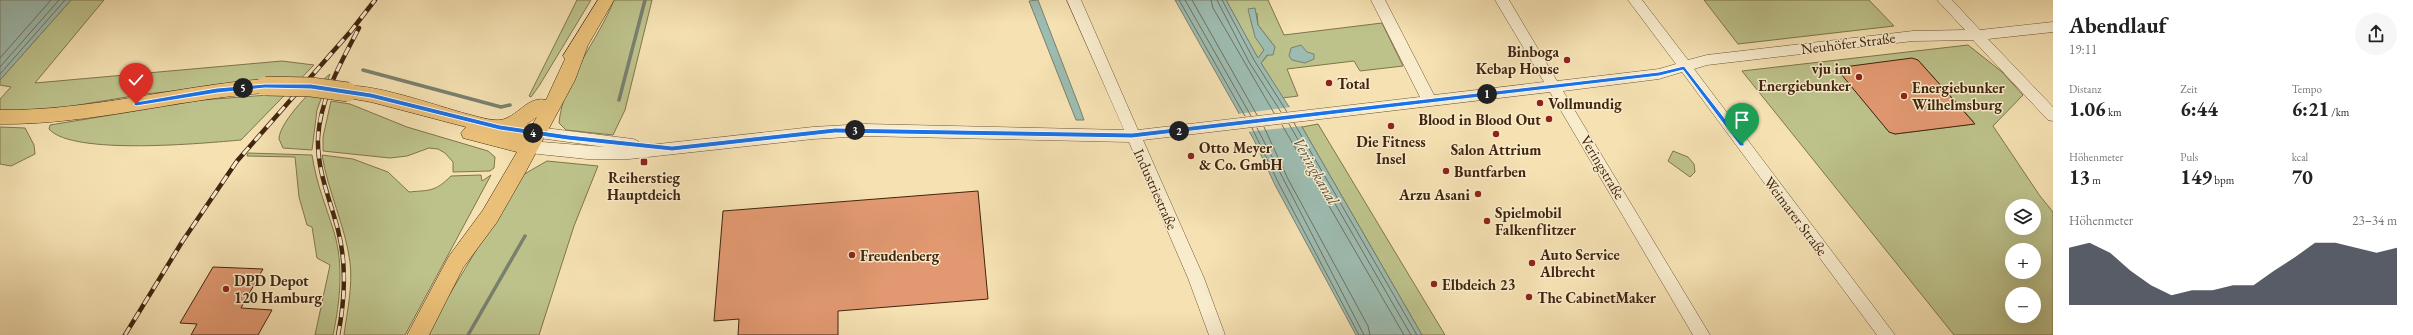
<!DOCTYPE html>
<html lang="de">
<head>
<meta charset="utf-8">
<style>
	:root { --surface:#fff; --page:#f6f6f6; --text:#222; --muted:#767676; --accent:#111827 }
	body { margin:0; font-family:"EB Garamond",serif; background:var(--page); color:var(--text); height:100vh; display:flex; flex-direction:column; font-size:15px; white-space:nowrap }
	* { box-sizing:border-box; margin:0 }
	p { font-size:13px; color:var(--muted) }
	.icon { flex:none; width:22px; height:22px; fill:none; stroke:currentColor; stroke-width:2; stroke-linecap:round; stroke-linejoin:round }
	.map { position:relative; flex:1; overflow:hidden }
	.panel { display:flex; flex-direction:column; background:var(--surface); width:360px }
	.panel>* { flex:none }
	.tools { position:absolute; left:2005px; top:199px; display:grid; gap:8px }
	.tools a { display:grid; place-items:center; width:36px; height:36px; border-radius:50%; background:var(--surface); box-shadow:0 4px 16px #0002; font-size:20px }
	.pin { position:absolute; display:grid; place-items:center; width:34px; height:34px; color:#fff; margin:-41px -17px; border-radius:50% 50% 50% 0; rotate:-45deg; box-shadow:0 0 4px #0007 }
	.pin .icon { rotate:45deg }
	.km { position:absolute; width:20px; height:20px; margin:-10px; border-radius:50%; background:#222; color:#fff; font-size:11px; line-height:20px; text-align:center }
	.round { display:grid; place-items:center; flex:none; width:42px; height:42px; border-radius:21px; background:var(--page) }
	.head { display:flex; align-items:center; justify-content:space-between; height:68px; padding:0 16px }
	h1 { font-size:22px; font-weight:700; line-height:30px }
	.metrics { display:grid; grid-template-columns:repeat(3,1fr); gap:6px; height:68px; padding:4px 16px }
	.metrics div { display:grid; align-content:center }
	.metrics b { font-size:20px; font-weight:700 }
	.metrics small { font-size:11px; font-weight:400 }
	.metrics p { font-size:11px }
	.chart { height:112px; padding:8px 16px }
	.chart p { display:flex; justify-content:space-between }
	.chart svg { width:100%; height:72px; margin-top:4px; fill:var(--accent); opacity:.7 }
	main { display:flex; flex:1; min-height:0 }
	.map>svg:first-child { display:block }
</style>
</head>
<body>
<main>
<div class="map">
<svg width="2053" height="335" viewBox="0 0 2053 335">
	<rect width="100%" height="100%" fill="#f5e1b2"/>
	<filter id="stains"><feTurbulence type="fractalNoise" baseFrequency=".005" numOctaves="4"/><feColorMatrix values="0 0 0 0 .2 0 0 0 0 .09 0 0 0 0 .02 0 0 0 .5 -.17"/></filter>
	<radialGradient id="worn" r=".72"><stop offset=".6" stop-color="#630" stop-opacity="0"/><stop offset="1" stop-color="#630" stop-opacity=".3"/></radialGradient>
	<!-- green -->
	<path fill="#bdc28b" stroke="#80744c" fill-rule="evenodd" d="M 71,0 L 104,0 L 35,83 L 282,61 L 314,65 L 241,140 C 206,143 72,156 49,129 L 50,125 L 202,100 L 268,95 L 281,80 L 145,94 L 30,113 L 0,112 L 0,99 L 11,87 L 0,85 L 0,80 Z
		M 577,0 L 591,0 L 539,86 L 531,97 L 529,96 Z
		M 614,0 L 652,0 L 625,110 L 613,135 L 566,130 L 559,123 C 563,79 598,41 614,0 Z
		M 1226,0 L 1268,0 L 1284,35 L 1382,23 L 1403,66 L 1360,71 L 1354,61 L 1287,69 L 1298,96 L 1282,98 L 1261,63 L 1275,47 L 1258,25 L 1257,13 L 1251,21 L 1256,37 L 1264,50 L 1258,59 Z
		M 1704,0 L 1869,0 L 1894,26 L 1738,44 Z
		M 1968,45 L 2002,72 L 2023,95 L 1993,126 L 2040,196 L 2053,212 L 2053,335 L 1954,335 L 1742,71 ZM 1918,60 L 1973,121 L 1973,124 L 1895,134 L 1889,132 L 1838,70 L 1838,68 ZM 2012,206 L 2034,206 L 2034,228 L 2012,228 ZM 2012,250 L 2034,250 L 2034,272 L 2012,272 ZM 2012,294 L 2034,294 L 2034,316 L 2012,316 Z
		M 330,74 L 317,110 L 312,150 L 283,148 L 279,139 C 279,122 316,85 330,74 Z
		M 331,101 L 350,104 L 407,127 L 488,151 L 495,157 L 494,168 L 490,171 L 453,172 L 453,162 L 445,153 L 438,149 L 429,148 L 407,156 L 390,158 L 323,151 L 323,137 Z
		M 1318,124 L 1445,335 L 1422,335 L 1302,127 Z
		M 0,127 L 25,128 L 34,145 L 35,154 L 11,166 L 0,164 Z
		M 1673,151 L 1688,157 L 1694,164 L 1695,172 L 1690,177 L 1668,161 Z
		M 248,153 L 312,155 C 317,186 325,203 334,232 C 344,265 340,302 333,335 L 315,335 L 330,265 L 317,258 L 312,227 L 307,225 L 299,197 L 295,157 L 247,156 Z
		M 322,155 L 353,159 L 388,172 L 409,192 C 430,190 435,192 451,176 L 481,175 L 482,181 L 491,175 L 405,335 L 344,335 C 347,312 353,286 350,262 C 345,225 328,192 322,155 Z
		M 547,161 L 598,166 L 574,226 L 539,335 L 425,335 L 521,176 Z"/>
	<!-- water -->
	<path fill="#9dbcb1" stroke="#79806f" d="M 0,0 L 71,0 L 0,80 Z
		M 1038,0 L 1079,106 L 1084,120 L 1076,120 L 1029,1 Z
		M 1175,0 L 1226,0 L 1258,58 L 1264,50 L 1255,37 L 1248,9 L 1255,8 L 1258,25 L 1275,47 L 1273,55 L 1267,55 L 1261,63 L 1302,127 L 1422,335 L 1356,335 L 1275,185 L 1254,140 Z
		M 1301,45 L 1307,52 L 1314,54 L 1314,59 L 1305,63 L 1292,60 L 1289,56 L 1291,48 Z"/>
	<!-- pier -->
	<path fill="#f5e1b2" d="M 1291,107 L 1303,126 L 1247,132 L 1237,114 Z"/>
	<g fill="none" stroke-linecap="round" stroke-linejoin="round">
		<!-- shore -->
		<path stroke="#70705f" stroke-width="1" d="M 1179,0 L 1245,116
			M 1185,0 L 1251,116
			M 1192,0 L 1257,115
			M 1211,0 L 1213,8 L 1274,113
			M 1217,0 L 1249,62 L 1281,112
			M 1222,0 L 1254,60 L 1287,112
			M 0,58 L 51,0
			M 0,67 L 59,0
			M 0,74 L 65,0
			M 1294,123 L 1417,335
			M 1289,124 L 1411,335
			M 1282,125 L 1404,335
			M 1264,127 L 1288,179 L 1368,326 L 1370,335
			M 1252,128 L 1279,184 L 1359,335
			M 1257,128 L 1364,335"/>
		<!-- stream -->
		<path stroke="#79806f" stroke-width="3.5" d="M 363,70 L 501,107 L 510,105
			M 619,100 L 645,0
			M 468,335 L 525,236"/>
	</g>
	<!-- building -->
	<path fill="#e29971" stroke="#42250d" d="M 1912,58 L 1918,60 L 1975,124 L 1895,134 L 1889,132 L 1836,68 Z
		M 978,191 L 988,299 L 838,311 L 838,335 L 738,335 L 739,319 L 714,321 L 723,211 Z
		M 213,267 L 263,269 L 241,308 L 272,310 L 258,335 L 191,335 L 197,324 L 180,323 Z"/>
	<g fill="none" stroke-linecap="round" stroke-linejoin="round">
		<defs>
			<path id="minor" d="M 1067,0 L 1081,0 L 1138,130 L 1420,97 L 1371,0 L 1385,0 L 1434,95 L 1544,82 L 1495,0 L 1509,0 L 1557,81 L 1659,69 L 1676,64 L 1628,0 L 1642,0 L 1688,60 L 1707,55 L 1913,31 L 1965,30 L 1937,0 L 1952,0 L 1980,30 L 2053,22 L 2053,32 L 1988,39 L 2053,107 L 2053,121 L 2048,120 L 1973,40 L 1913,41 L 1707,65 L 1694,69 L 1895,335 L 1877,335 L 1682,72 L 1659,79 L 1563,91 L 1710,335 L 1693,335 L 1550,92 L 1143,140 L 1204,278 L 1225,335 L 1209,335 L 1188,278 L 1129,142 L 865,136 L 813,139 L 629,159 L 587,159 L 529,153 L 524,151 L 522,147 L 524,143 L 529,141 L 605,147 L 532,137 L 530,133 L 532,129 L 537,127 L 633,139 L 638,141 L 640,146 L 813,127 L 865,124 L 1124,130 Z"/>
			<path id="major" d="M 598,0 L 614,0 L 588,45 L 575,80 L 525,173 L 497,222 L 463,268 L 429,335 L 407,335 L 449,256 L 483,210 L 517,152 L 463,138 L 461,133 L 466,127 L 371,102 L 342,97 L 339,92 L 342,87 C 365,80 440,107 467,114 C 476,116 490,121 500,120 C 517,118 528,95 546,100 L 565,59 L 563,56 ZM 537,117 L 532,125 L 527,124 Z
				M 265,79 L 271,81 L 274,86 L 271,91 L 265,93 C 176,99 90,125 0,124 L 0,110 C 90,111 176,86 265,79 Z"/>
		</defs>
		<!-- minor casing -->
		<use href="#minor" stroke="#6f5436" stroke-width="1"/>
		<!-- major casing -->
		<use href="#major" stroke="#42250d" stroke-width="1"/>
		<!-- minor -->
		<use href="#minor" fill="#f8eccd" fill-rule="evenodd"/>
		<!-- major -->
		<use href="#major" fill="#eac079" fill-rule="evenodd"/>
		<defs>
			<path id="rail" d="M 125,335 L 182,242 L 237,161 L 351,31 L 375,0
				M 338,335 C 345,300 347,265 338,230 C 330,199 317,171 318,138 C 320,99 341,62 359,28"/>
		</defs>
		<!-- rail casing -->
		<use href="#rail" stroke="#42250d" stroke-width="4.5"/>
		<!-- rail -->
		<use href="#rail" stroke="#f8eccd" stroke-width="3" stroke-dasharray="9" stroke-linecap="butt"/>
		<defs>
			<path id="major-bridge" d="M 265,86 L 311,87 L 348,92"/>
		</defs>
		<!-- major-bridge casing -->
		<use href="#major-bridge" stroke="#42250d" stroke-width="20" stroke-linecap="butt"/>
		<!-- major-bridge -->
		<use href="#major-bridge" stroke="#eac079" stroke-width="19"/>
	</g>
	<!-- route -->
	<path fill="#1a73e8" stroke="#fff" d="M 1684,66 L 1744,143 L 1744,146 L 1740,146 L 1683,70 L 1659,76 L 1132,138 L 835,133 L 672,151 L 568,140 L 500,130 L 371,98 L 311,89 L 265,88 L 217,93 L 136,106 L 133,104 L 136,102 L 217,88 L 265,84 L 311,84 L 371,93 L 500,125 L 568,135 L 672,146 L 835,128 L 1132,133 L 1659,72 Z"/>
	<!-- markers -->
	<g fill="#8f2418" stroke="#f8eccd" stroke-width="1.5">
		<circle cx="1567" cy="60" r="4"/>
		<circle cx="1859" cy="77" r="4"/>
		<circle cx="1329" cy="83" r="4"/>
		<circle cx="1904" cy="96" r="4"/>
		<circle cx="1540" cy="103" r="4"/>
		<circle cx="1549" cy="119" r="4"/>
		<circle cx="1391" cy="126" r="4"/>
		<circle cx="1496" cy="134" r="4"/>
		<circle cx="1191" cy="156" r="4"/>
		<rect x="640" y="158" width="8" height="8" rx="2"/>
		<circle cx="1446" cy="171" r="4"/>
		<circle cx="1478" cy="194" r="4"/>
		<circle cx="1487" cy="221" r="4"/>
		<circle cx="852" cy="255" r="4"/>
		<circle cx="1532" cy="263" r="4"/>
		<circle cx="1434" cy="284" r="4"/>
		<circle cx="226" cy="289" r="4"/>
		<circle cx="1529" cy="297" r="4"/>
	</g>
	<g text-anchor="middle" dominant-baseline="central" stroke-width="3" stroke-linejoin="round" paint-order="stroke">
		<!-- street labels -->
		<g font-size="15" fill="#42250d" stroke="#f8eccd">
			<text transform="translate(1848 43) rotate(-7)">Neuhöfer Straße</text>
			<text transform="translate(1603 167) rotate(59)">Veringstraße</text>
			<text transform="translate(1156 189) rotate(66)">Industriestraße</text>
			<text transform="translate(1796 216) rotate(53)">Weimarer Straße</text>
		</g>
		<!-- poi labels -->
		<g font-size="15" font-weight="bold" fill="#42250d" stroke="#f8eccd" text-anchor="start">
			<text x="1559" y="51" text-anchor="end">Binboga<tspan x="1559" dy="17">Kebap House</tspan></text>
			<text x="1851" y="68" text-anchor="end">vju im<tspan x="1851" dy="17">Energiebunker</tspan></text>
			<text x="1337" y="83">Total</text>
			<text x="1912" y="87">Energiebunker<tspan x="1912" dy="17">Wilhelmsburg</tspan></text>
			<text x="1548" y="103">Vollmundig</text>
			<text x="1541" y="119" text-anchor="end">Blood in Blood Out</text>
			<text x="1391" y="141" text-anchor="middle">Die Fitness<tspan x="1391" dy="17">Insel</tspan></text>
			<text x="1199" y="147">Otto Meyer<tspan x="1199" dy="17">&amp; Co. GmbH</tspan></text>
			<text x="1496" y="149" text-anchor="middle">Salon Attrium</text>
			<text x="1454" y="171">Buntfarben</text>
			<text x="644" y="177" text-anchor="middle">Reiherstieg<tspan x="644" dy="17">Hauptdeich</tspan></text>
			<text x="1470" y="194" text-anchor="end">Arzu Asani</text>
			<text x="1495" y="212">Spielmobil<tspan x="1495" dy="17">Falkenflitzer</tspan></text>
			<text x="1540" y="254">Auto Service<tspan x="1540" dy="17">Albrecht</tspan></text>
			<text x="860" y="255">Freudenberg</text>
			<text x="234" y="280">DPD Depot<tspan x="234" dy="17">120 Hamburg</tspan></text>
			<text x="1442" y="284">Elbdeich 23</text>
			<text x="1537" y="297">The CabinetMaker</text>
		</g>
		<!-- water labels -->
		<g font-size="16" font-style="italic" fill="#5d523e" stroke="#f8eccd">
			<text transform="translate(1316 171) rotate(60)">Veringkanal</text>
		</g>
	</g>
	<rect width="100%" height="100%" filter="url(#stains)"/>
	<rect width="100%" height="100%" fill="url(#worn)"/>
</svg>
<div class="tools">
<a><svg class="icon" aria-label="layers" viewBox="0 0 24 24"><path d="M12 4l9 5-9 5-9-5zM3 14l9 5 9-5"/></svg></a>
<a>+</a>
<a>−</a>
</div>
<div class="pin" style="left:1742px;top:144px;background:#1e9e55"><svg class="icon" aria-label="arrive" viewBox="0 0 24 24"><path d="M6 21V4h12l-3 4 3 4H6"/></svg></div>
<div class="pin" style="left:136px;top:104px;background:#d93025"><svg class="icon" aria-label="check" viewBox="0 0 24 24"><path d="M5 12l5 5 9-10"/></svg></div>
<b class="km" style="left:1487px;top:94px">1</b>
<b class="km" style="left:1179px;top:131px">2</b>
<b class="km" style="left:855px;top:130px">3</b>
<b class="km" style="left:533px;top:133px">4</b>
<b class="km" style="left:243px;top:88px">5</b>
</div>
<section class="panel">
<div class="head"><div><h1>Abendlauf</h1><p>19:11</p></div><a class="round"><svg class="icon" aria-label="share" viewBox="0 0 24 24"><path d="M12 15V3M7 8l5-5 5 5M5 13v7h14v-7"/></svg></a></div>
<div class="metrics">
<div><p>Distanz</p><b>1.06<small> km</small></b></div>
<div><p>Zeit</p><b>6:44</b></div>
<div><p>Tempo</p><b>6:21<small> /km</small></b></div>
</div>
<div class="metrics">
<div><p>Höhenmeter</p><b>13<small> m</small></b></div>
<div><p>Puls</p><b>149<small> bpm</small></b></div>
<div><p>kcal</p><b>70</b></div>
</div>
<div class="chart"><p><span>Höhenmeter</span>23–34 m</p>
<svg viewBox="0 0 160 44" preserveAspectRatio="none"><path d="M0 44V9L10 6L20 12L30 23L40 32L50 38L60 35L70 35L80 32L90 32L100 23L110 15L120 6L130 6L140 9L150 12L160 9V44z"/></svg>
</div>
</section>
</main>
</body>
</html>
